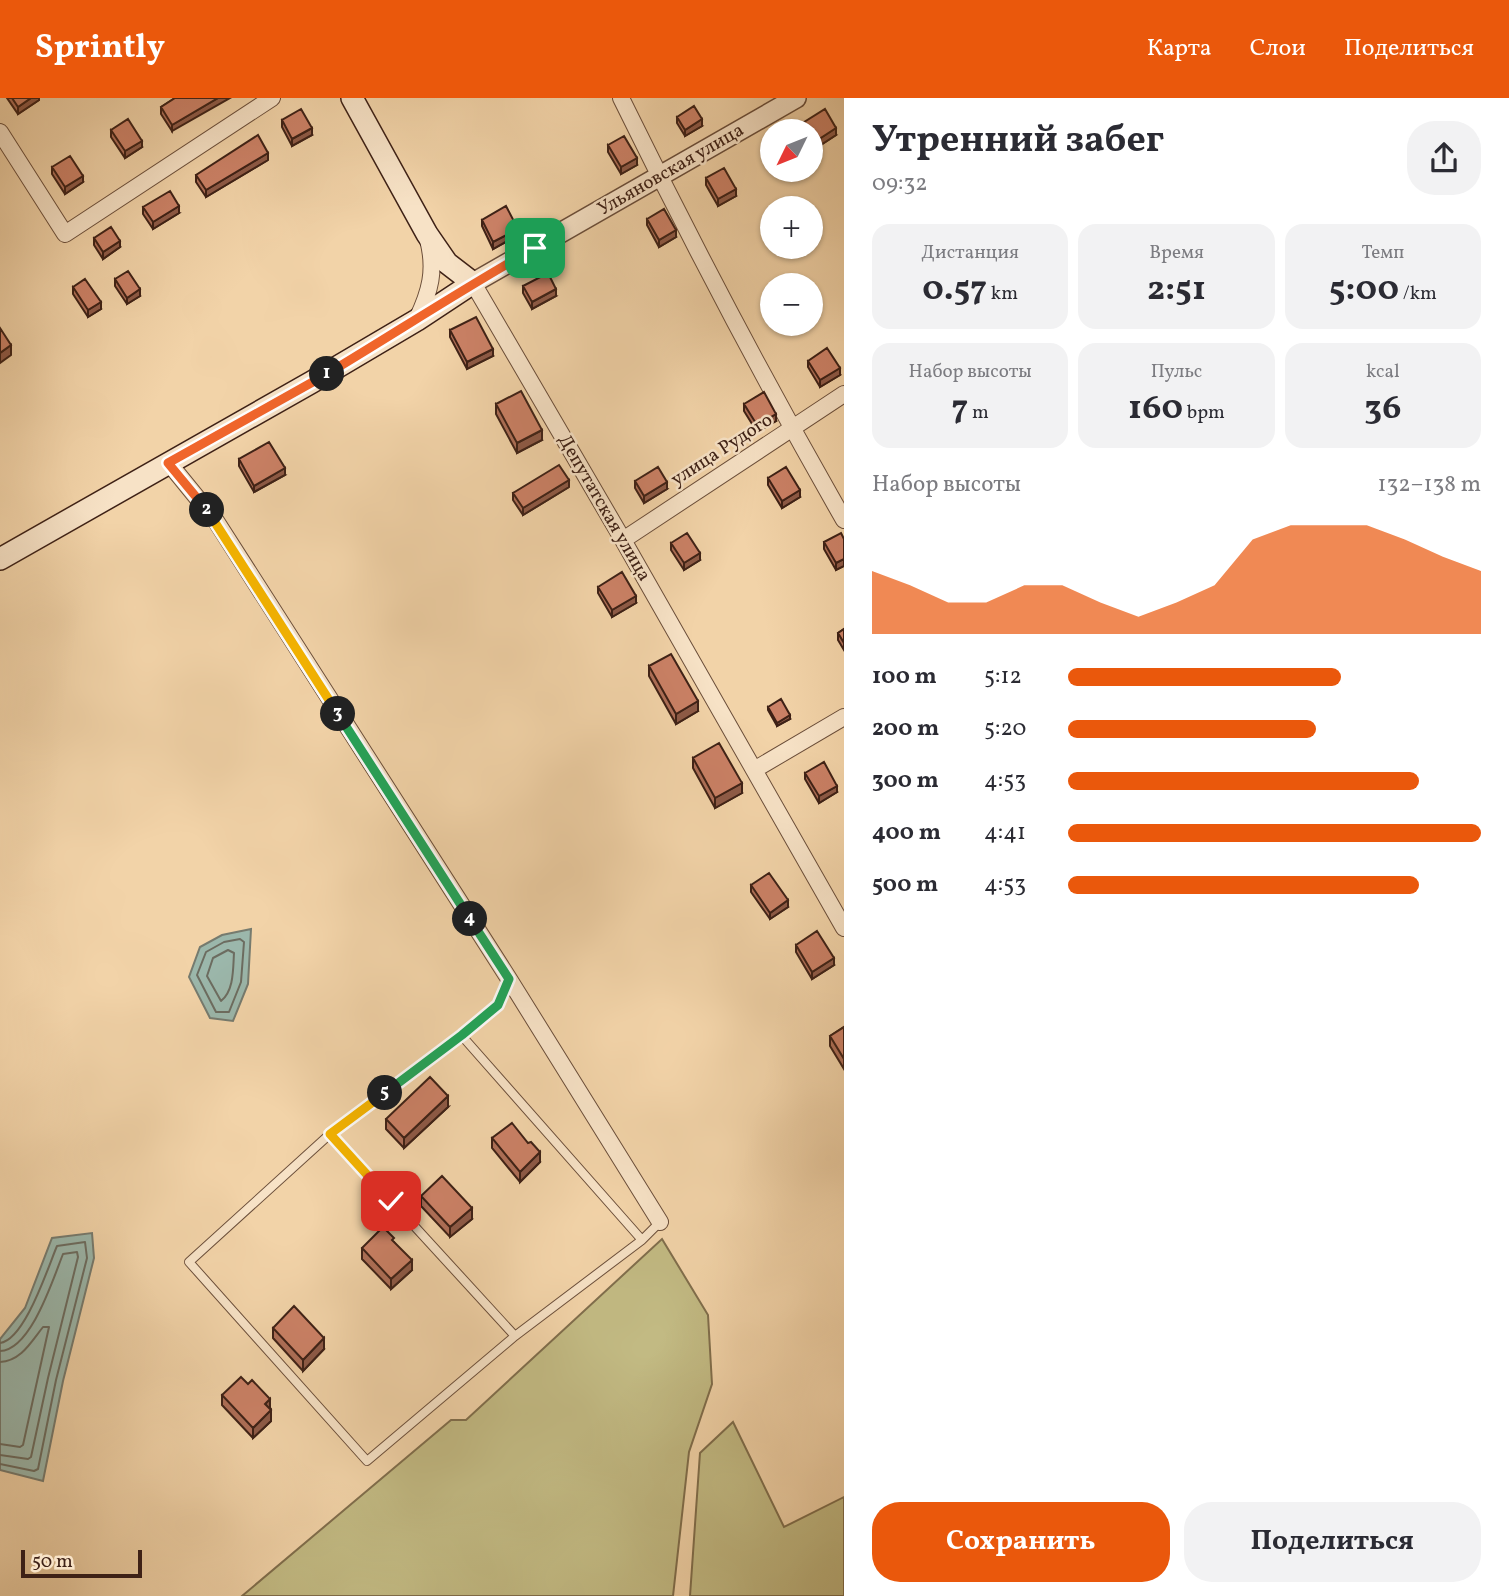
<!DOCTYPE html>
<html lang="ru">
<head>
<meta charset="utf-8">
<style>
	:root { --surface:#fff; --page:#f2f2f3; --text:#2b2b33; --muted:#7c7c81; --accent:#ea580c }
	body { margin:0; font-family:Vollkorn,serif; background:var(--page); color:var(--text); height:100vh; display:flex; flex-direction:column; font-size:26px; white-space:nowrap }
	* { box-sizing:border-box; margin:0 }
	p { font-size:23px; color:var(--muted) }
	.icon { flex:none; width:38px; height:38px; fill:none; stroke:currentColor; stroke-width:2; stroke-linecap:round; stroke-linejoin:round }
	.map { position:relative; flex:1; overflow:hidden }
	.details { display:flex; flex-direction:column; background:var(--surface); width:665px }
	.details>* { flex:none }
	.needle { width:46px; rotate:227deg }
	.controls { position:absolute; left:760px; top:21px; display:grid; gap:14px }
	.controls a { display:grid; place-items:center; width:63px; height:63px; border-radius:50%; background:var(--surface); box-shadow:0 2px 5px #0004; font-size:35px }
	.scale { position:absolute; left:21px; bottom:18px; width:121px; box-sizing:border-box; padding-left:7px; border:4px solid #3e2116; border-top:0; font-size:19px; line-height:24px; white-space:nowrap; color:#3e2116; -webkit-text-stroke:5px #f7e2c6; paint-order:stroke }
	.pin { position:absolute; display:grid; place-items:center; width:60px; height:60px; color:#fff; margin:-30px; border-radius:14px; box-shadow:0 4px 10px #0006 }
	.km { position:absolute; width:35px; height:35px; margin:-18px; border-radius:50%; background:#222; color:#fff; font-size:19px; line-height:35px; text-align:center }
	.round { display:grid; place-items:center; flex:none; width:74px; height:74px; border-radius:28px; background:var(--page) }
	.headline { display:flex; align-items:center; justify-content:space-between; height:119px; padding:0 28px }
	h1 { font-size:38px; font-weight:700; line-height:52px }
	.stats { display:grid; grid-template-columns:repeat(3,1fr); gap:10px; height:119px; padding:7px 28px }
	.stats div { display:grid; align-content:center; border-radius:18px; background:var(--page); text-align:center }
	.stats b { font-size:35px; font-weight:700 }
	.stats small { font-size:19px; font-weight:400 }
	.stats p { font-size:19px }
	.chart { height:196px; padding:14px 28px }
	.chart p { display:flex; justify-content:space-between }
	.chart svg { width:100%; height:126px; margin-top:7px; fill:var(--accent); opacity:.7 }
	.button { display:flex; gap:14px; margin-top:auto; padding:14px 28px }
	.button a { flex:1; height:80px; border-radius:28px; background:var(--accent); color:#fff; font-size:28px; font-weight:700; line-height:80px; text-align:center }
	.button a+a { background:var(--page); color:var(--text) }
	ul { padding:0 28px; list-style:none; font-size:23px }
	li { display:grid; grid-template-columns:112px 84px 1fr; align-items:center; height:52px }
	li i { height:18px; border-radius:9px; background:var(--accent) }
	header { display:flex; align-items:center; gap:42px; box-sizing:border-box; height:98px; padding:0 35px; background:var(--accent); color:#fff }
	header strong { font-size:33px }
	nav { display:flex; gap:38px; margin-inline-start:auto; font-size:24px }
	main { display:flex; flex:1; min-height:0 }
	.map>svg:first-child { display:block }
</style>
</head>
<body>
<header>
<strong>Sprintly</strong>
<nav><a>Карта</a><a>Слои</a><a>Поделиться</a></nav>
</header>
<main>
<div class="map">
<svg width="844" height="1498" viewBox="0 0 844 1498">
	<rect width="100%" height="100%" fill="#f2d3a8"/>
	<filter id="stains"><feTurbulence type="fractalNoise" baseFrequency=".00286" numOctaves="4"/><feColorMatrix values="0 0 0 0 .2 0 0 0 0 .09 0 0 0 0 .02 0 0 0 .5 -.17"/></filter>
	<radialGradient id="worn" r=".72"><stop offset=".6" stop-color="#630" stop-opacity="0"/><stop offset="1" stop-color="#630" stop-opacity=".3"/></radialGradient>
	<!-- green -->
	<path fill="#c2ba83" stroke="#806e4c" stroke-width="2" d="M 662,1141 L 708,1217 L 712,1286 L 689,1354 L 673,1498 L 242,1498 L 451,1322 L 466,1322 Z
		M 733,1324 L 784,1429 L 844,1399 L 844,1498 L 690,1498 L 700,1355 Z"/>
	<!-- water -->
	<path fill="#9bb7ab" stroke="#767b6f" stroke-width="2" d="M 251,831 L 248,886 L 233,923 L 210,920 L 189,879 L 200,849 L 222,837 Z
		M 92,1135 L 94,1160 L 63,1283 L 43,1383 L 0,1372 L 0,1241 L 25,1210 L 52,1140 Z"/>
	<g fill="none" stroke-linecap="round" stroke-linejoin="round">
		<!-- shore -->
		<path stroke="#6c6c60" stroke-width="2" d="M 240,841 L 244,844 L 241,884 L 229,914 L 216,914 L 197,877 L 206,854 L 224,844 Z
			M 228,852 L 234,855 C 233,871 234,893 221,903 L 207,878 L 213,860 Z
			M 0,1245 C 25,1242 48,1169 57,1148 L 85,1144 L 87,1160 L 56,1282 L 38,1371 L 34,1373 L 0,1366
			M 0,1253 C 31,1252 53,1181 63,1156 L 77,1154 L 78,1159 L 48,1280 L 31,1359 L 28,1361 L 0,1357
			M 0,1264 C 21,1263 31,1244 43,1229 L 49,1229 L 23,1347 L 20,1349 L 0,1346"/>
		<defs>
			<path id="service" d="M 509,881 L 497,907 L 462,938 L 330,1036 L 189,1164 L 367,1363 L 515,1238 L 642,1142 L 660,1124
				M 462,938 L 642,1142
				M 330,1036 L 515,1238"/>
			<path id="minor" d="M 621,0 C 691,143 765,284 844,422
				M 0,34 L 65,136 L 272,0
				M 473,185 L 623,442 L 844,830
				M 417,221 C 430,194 436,172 428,142
				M 168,364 L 216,423 L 509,881 L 660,1124
				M 623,442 L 844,296
				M 754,672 L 844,619"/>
			<path id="tertiary" d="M 473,185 L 796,0"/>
			<path id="secondary" d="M 0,461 L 312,284 L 417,222 L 473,185 L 447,165 L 427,136 L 352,0"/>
		</defs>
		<!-- service casing -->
		<use href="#service" stroke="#6b4e3a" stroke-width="10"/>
		<!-- minor casing -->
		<use href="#minor" stroke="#6b4e3a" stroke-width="18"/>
		<!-- tertiary casing -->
		<use href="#tertiary" stroke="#6b4e3a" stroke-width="22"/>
		<!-- secondary casing -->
		<use href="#secondary" stroke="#3e2116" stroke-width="24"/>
		<!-- service -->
		<use href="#service" stroke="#f7e2c6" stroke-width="8"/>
		<!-- minor -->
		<use href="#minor" stroke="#f7e2c6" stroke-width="16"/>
		<!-- tertiary -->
		<use href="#tertiary" stroke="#f7e2c6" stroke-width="19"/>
		<!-- secondary -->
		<use href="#secondary" stroke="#f7e2c6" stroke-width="21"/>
	</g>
	<!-- wall -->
	<path fill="#af6f58" stroke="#3e2116" stroke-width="2" d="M 7,0 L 39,0 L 39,2 L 18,16 Z
		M 175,0 L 172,33 L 161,16 L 161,9 Z
		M 677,19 L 702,28 L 685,38 L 677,25 Z
		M 282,22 L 312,37 L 292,48 L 282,29 Z
		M 801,26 L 836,37 L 813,52 L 810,47 L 810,33 L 802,33 Z
		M 111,32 L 142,49 L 125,60 L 111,39 Z
		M 608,47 L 637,67 L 621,76 L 608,54 Z
		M 268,62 L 206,99 L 196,84 L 196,77 Z
		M 52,69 L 83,84 L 65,96 L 52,76 Z
		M 706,80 L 736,98 L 718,108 L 706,87 Z
		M 143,109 L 179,115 L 153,131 L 143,116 Z
		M 647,121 L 676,139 L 659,149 L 647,127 Z
		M 482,122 L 518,137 L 493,151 L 482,128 Z
		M 94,140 L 120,149 L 103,161 L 94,147 Z
		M 115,181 L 140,198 L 127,206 L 115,188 Z
		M 523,188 L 556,198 L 532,211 L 523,195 Z
		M 73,189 L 101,211 L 88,219 L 73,196 Z
		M 450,232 L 493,258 L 467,271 L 450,239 Z
		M 808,263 L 840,277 L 820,289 L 808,269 Z
		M 496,306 L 542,342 L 517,355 L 496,316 Z
		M 744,306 L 776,323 L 757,334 L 744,313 Z
		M 239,361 L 285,377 L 254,394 L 239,368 Z
		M 768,380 L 800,399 L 782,410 L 768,387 Z
		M 635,383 L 667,391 L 644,405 L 635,390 Z
		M 569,389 L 523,417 L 513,402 L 513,395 Z
		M 844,441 L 844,468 L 836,472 L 824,451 L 824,444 Z
		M 671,445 L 700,462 L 684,472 L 671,452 Z
		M 598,489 L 636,505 L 612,519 L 598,495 Z
		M 844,531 L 844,552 L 838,542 L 838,535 Z
		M 649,568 L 698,613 L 676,626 L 649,578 Z
		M 768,609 L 790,621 L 777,628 L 768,612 Z
		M 693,660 L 742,695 L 715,710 L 693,670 Z
		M 805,675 L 837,694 L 819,705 L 805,681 Z
		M 751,787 L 788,809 L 770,821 L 751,794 Z
		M 796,847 L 834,867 L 812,881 L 796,854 Z
		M 844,929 L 844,971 L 830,948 L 830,938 Z
		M 448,1009 L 404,1050 L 386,1031 L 386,1021 Z
		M 492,1040 L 540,1064 L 520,1084 L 492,1050 Z
		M 421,1098 L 472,1121 L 450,1139 L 421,1108 Z
		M 394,1144 L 412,1172 L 391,1191 L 362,1161 L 362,1150 Z
		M 273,1230 L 324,1251 L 303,1273 L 273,1240 Z
		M 222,1297 L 270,1312 L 271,1323 L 253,1340 L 222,1307 Z"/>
	<!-- shaded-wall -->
	<path fill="#8e5a47" stroke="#3e2116" stroke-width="2" d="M 31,0 L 39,0 L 39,2 L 18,16 L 18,9 Z
		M 218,0 L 230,0 L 172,33 L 172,27 Z
		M 702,21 L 702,28 L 685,38 L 685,32 Z
		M 312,30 L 312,37 L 292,48 L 292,41 Z
		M 836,30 L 836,37 L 813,52 L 813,45 Z
		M 142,43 L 142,49 L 125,60 L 125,53 Z
		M 268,55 L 268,62 L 206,99 L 206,92 Z
		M 637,60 L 637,67 L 621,76 L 621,69 Z
		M 83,78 L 83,84 L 65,96 L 65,89 Z
		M 736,91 L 736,98 L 718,108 L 718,101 Z
		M 179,108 L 179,115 L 153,131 L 153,124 Z
		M 518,131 L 518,137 L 493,151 L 493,144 Z
		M 676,132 L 676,139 L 659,149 L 659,142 Z
		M 120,143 L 120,149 L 103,161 L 103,154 Z
		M 140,191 L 140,198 L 127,206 L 127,200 Z
		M 556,191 L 556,198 L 532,211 L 532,204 Z
		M 101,204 L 101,211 L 88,219 L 88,212 Z
		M 11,247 L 11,257 L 0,265 L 0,255 Z
		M 493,251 L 493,258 L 467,271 L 467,264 Z
		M 840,270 L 840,277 L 820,289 L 820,282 Z
		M 776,316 L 776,323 L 757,334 L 757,327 Z
		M 542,332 L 542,342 L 517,355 L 517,345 Z
		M 285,370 L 285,377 L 254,394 L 254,388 Z
		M 569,382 L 569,389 L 523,417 L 523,410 Z
		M 667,384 L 667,391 L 644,405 L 644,398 Z
		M 800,392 L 800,399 L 782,410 L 782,403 Z
		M 700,455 L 700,462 L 684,472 L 684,465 Z
		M 844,461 L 844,468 L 836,472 L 836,465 Z
		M 636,498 L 636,505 L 612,519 L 612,512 Z
		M 698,603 L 698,613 L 676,626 L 676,616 Z
		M 790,617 L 790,621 L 777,628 L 777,625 Z
		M 742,685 L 742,695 L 715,710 L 715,700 Z
		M 837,688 L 837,694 L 819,705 L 819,698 Z
		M 788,802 L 788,809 L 770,821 L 770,815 Z
		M 834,860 L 834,867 L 812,881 L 812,874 Z
		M 448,998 L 448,1009 L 404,1050 L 404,1040 Z
		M 540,1054 L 540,1064 L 520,1084 L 520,1074 Z
		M 472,1110 L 472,1121 L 450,1139 L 450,1129 Z
		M 412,1162 L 412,1172 L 391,1191 L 391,1181 Z
		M 324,1240 L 324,1251 L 303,1273 L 303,1262 Z
		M 270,1301 L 270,1312 L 265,1306 Z
		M 271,1312 L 271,1323 L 253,1340 L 253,1330 Z"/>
	<!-- building -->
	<path fill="#cb8166" stroke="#3e2116" stroke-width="2" d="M 12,0 L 31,0 L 18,9 Z
		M 175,0 L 218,0 L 172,27 L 161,9 Z
		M 694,8 L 702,21 L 685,32 L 677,19 Z
		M 301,11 L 312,30 L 292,41 L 282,22 Z
		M 825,11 L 836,30 L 813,45 L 810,41 L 810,33 L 806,33 L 801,26 Z
		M 128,21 L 142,43 L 125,53 L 111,32 Z
		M 258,37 L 268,55 L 206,92 L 196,77 Z
		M 624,38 L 637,60 L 621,69 L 608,47 Z
		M 70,58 L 83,78 L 65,89 L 52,69 Z
		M 724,70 L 736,91 L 718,101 L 706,80 Z
		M 170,93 L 179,108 L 153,124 L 143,109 Z
		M 506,108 L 518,131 L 493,144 L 482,122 Z
		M 664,111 L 676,132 L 659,142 L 647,121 Z
		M 111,129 L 120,143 L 103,154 L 94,140 Z
		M 128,173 L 140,191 L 127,200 L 115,181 Z
		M 548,175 L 556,191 L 532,204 L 523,188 Z
		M 85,181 L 101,204 L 88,212 L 73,189 Z
		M 476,219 L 493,251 L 467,264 L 450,232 Z
		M 0,230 L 11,247 L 0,255 Z
		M 827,250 L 840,270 L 820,282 L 808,263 Z
		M 521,293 L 542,332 L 517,345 L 496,306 Z
		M 764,294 L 776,316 L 757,327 L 744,306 Z
		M 269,344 L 285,370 L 254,388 L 239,361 Z
		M 559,367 L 569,382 L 523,410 L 513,395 Z
		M 658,369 L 667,384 L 644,398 L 635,383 Z
		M 786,369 L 800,392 L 782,403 L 768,380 Z
		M 687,435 L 700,455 L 684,465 L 671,445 Z
		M 841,435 L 844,441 L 844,461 L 836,465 L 824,444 Z
		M 622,474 L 636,498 L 612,512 L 598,489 Z
		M 844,531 L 844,545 L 838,535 Z
		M 671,556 L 698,603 L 676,616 L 649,568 Z
		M 781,601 L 790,617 L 777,625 L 768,609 Z
		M 719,645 L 742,685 L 715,700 L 693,660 Z
		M 824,664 L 837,688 L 819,698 L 805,675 Z
		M 769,775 L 788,802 L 770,815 L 751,787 Z
		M 817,833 L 834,860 L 812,874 L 796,847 Z
		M 844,929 L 844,961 L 830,938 Z
		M 430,979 L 448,998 L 404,1040 L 386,1021 Z
		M 512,1025 L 528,1045 L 531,1044 L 540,1054 L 520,1074 L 492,1040 Z
		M 442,1078 L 472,1110 L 450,1129 L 421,1098 Z
		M 383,1129 L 394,1140 L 392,1142 L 412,1162 L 391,1181 L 362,1150 Z
		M 294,1208 L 324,1240 L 303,1262 L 273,1230 Z
		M 241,1279 L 248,1286 L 252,1282 L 270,1301 L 265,1306 L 271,1312 L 253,1330 L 222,1297 Z"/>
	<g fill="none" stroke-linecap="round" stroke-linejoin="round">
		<defs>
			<path id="split-1" d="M 327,276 C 397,234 464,190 535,150"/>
			<path id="split-2" d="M 207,412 L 168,365 L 327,276"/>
			<path id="split-3" d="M 207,412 L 338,616"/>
			<path id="split-4" d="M 338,616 L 470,821"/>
			<path id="split-5" d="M 385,995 L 462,937 L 498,907 L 509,881 L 470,821"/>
			<path id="split-6" d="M 385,995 L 330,1036 L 391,1103"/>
		</defs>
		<!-- split-1 casing -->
		<use href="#split-1" stroke="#fff" stroke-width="14"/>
		<!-- split-2 casing -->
		<use href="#split-2" stroke="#fff" stroke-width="14"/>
		<!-- split-3 casing -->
		<use href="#split-3" stroke="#fff" stroke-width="14"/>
		<!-- split-4 casing -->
		<use href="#split-4" stroke="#fff" stroke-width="14"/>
		<!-- split-5 casing -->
		<use href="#split-5" stroke="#fff" stroke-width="14"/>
		<!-- split-6 casing -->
		<use href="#split-6" stroke="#fff" stroke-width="14"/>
		<!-- split-1 -->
		<use href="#split-1" stroke="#f0652b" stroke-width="9"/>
		<!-- split-2 -->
		<use href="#split-2" stroke="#f0652b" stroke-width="9"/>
		<!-- split-3 -->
		<use href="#split-3" stroke="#f5b400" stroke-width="9"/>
		<!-- split-4 -->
		<use href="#split-4" stroke="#22a559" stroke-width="9"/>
		<!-- split-5 -->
		<use href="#split-5" stroke="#22a559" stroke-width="9"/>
		<!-- split-6 -->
		<use href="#split-6" stroke="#f5b400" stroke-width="9"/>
	</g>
	<g text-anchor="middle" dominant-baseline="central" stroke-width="5" stroke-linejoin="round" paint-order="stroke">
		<!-- street labels -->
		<g font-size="19" fill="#3e2116" stroke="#f7e2c6">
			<text transform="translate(671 72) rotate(-30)">Ульяновская улица</text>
			<text transform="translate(722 352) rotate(-33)">улица Рудого</text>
			<text transform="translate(604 410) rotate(60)">Депутатская улица</text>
		</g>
	</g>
	<rect width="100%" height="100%" filter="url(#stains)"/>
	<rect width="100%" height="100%" fill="url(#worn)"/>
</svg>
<div class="controls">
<a><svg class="needle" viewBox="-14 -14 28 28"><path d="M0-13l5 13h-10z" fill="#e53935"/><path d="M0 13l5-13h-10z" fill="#7c7c81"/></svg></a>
<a>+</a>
<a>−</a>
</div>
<div class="scale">50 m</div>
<div class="pin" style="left:535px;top:150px;background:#1e9e55"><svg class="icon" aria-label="arrive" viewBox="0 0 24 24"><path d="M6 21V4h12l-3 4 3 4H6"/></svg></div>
<div class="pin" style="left:391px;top:1103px;background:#d93025"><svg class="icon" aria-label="check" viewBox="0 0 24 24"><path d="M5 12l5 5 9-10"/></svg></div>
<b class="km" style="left:327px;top:276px">1</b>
<b class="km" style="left:207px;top:412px">2</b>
<b class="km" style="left:338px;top:616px">3</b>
<b class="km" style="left:470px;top:821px">4</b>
<b class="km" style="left:385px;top:995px">5</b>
</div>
<section class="details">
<div class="headline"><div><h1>Утренний забег</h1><p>09:32</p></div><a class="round"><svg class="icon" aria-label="share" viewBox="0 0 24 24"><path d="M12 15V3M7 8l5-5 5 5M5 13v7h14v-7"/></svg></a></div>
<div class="stats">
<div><p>Дистанция</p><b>0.57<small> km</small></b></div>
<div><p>Время</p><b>2:51</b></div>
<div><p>Темп</p><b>5:00<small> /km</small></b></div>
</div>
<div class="stats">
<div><p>Набор высоты</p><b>7<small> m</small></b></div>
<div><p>Пульс</p><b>160<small> bpm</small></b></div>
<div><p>kcal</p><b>36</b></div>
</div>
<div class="chart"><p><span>Набор высоты</span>132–138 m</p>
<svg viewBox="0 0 160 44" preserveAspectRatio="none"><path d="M0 44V22L10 27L20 33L30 33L40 27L50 27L60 33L70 38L80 33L90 27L100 11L110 6L120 6L130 6L140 11L150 17L160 22V44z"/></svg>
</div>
<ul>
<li><b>100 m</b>5:12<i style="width:66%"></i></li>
<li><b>200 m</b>5:20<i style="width:60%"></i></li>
<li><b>300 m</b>4:53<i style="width:85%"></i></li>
<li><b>400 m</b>4:41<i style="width:100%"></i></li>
<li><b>500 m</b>4:53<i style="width:85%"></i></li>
</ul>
<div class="button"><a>Сохранить</a><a>Поделиться</a></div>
</section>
</main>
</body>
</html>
